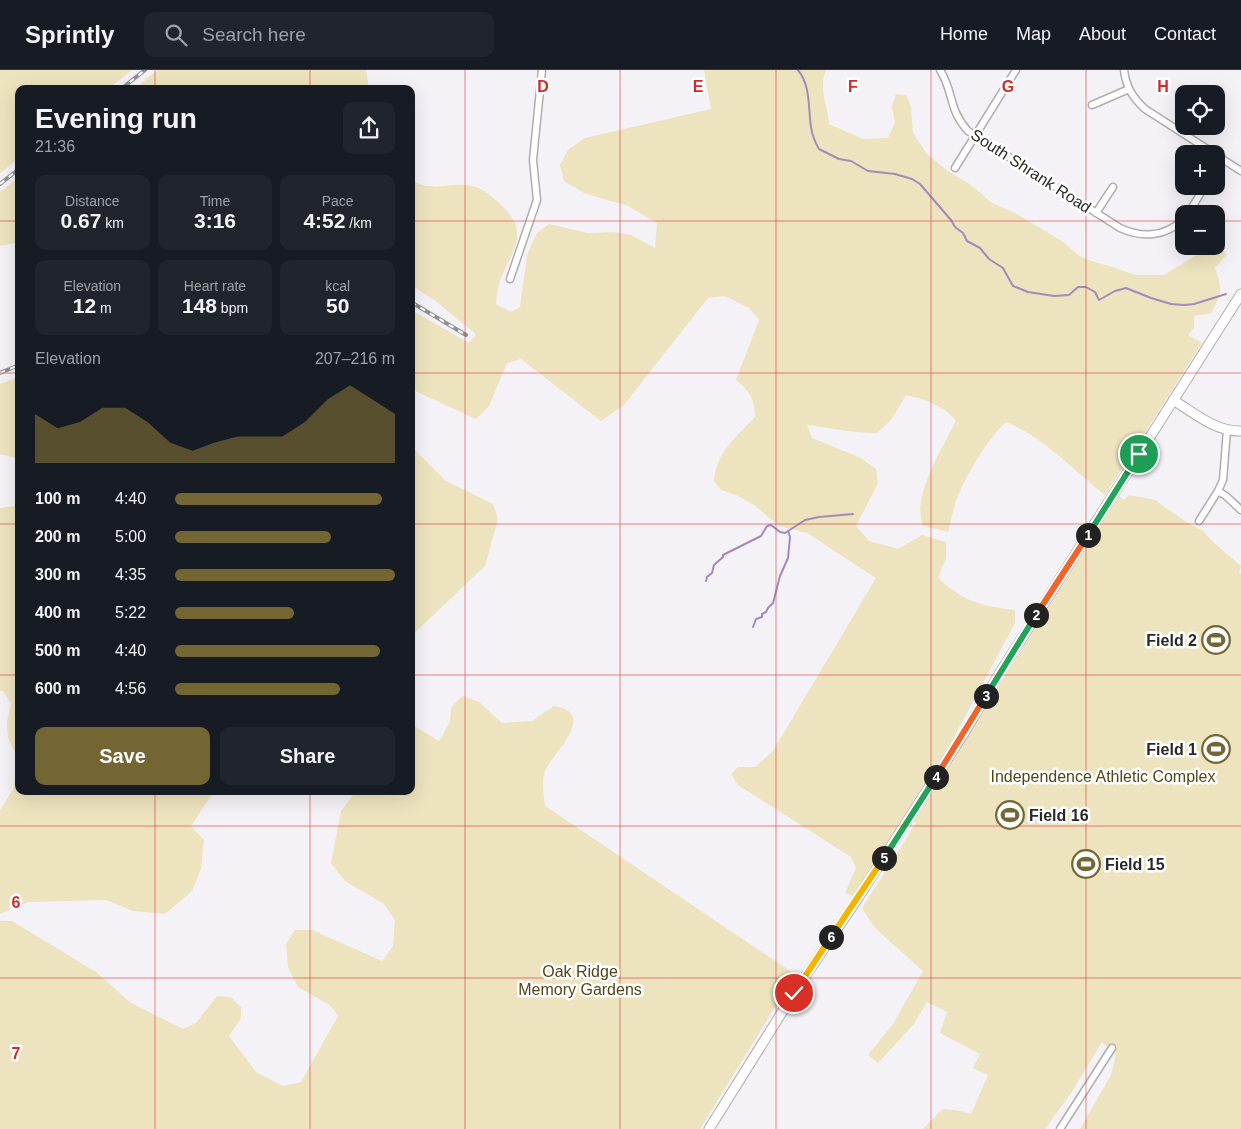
<!DOCTYPE html>
<html lang="en">
<head>
<meta charset="utf-8">
<style>
	:root { --surface:#171b24; --page:#20242c; --text:#f1f3f6; --muted:#9ea1a6; --line:#363941; --accent:#746633 }
	body { margin:0; font-family:Helvetica,sans-serif; background:var(--page); color:var(--text); height:100vh; display:flex; flex-direction:column; font-size:19px; white-space:nowrap }
	* { box-sizing:border-box; margin:0 }
	p { font-size:16px; color:var(--muted) }
	.icon { flex:none; width:28px; height:28px; fill:none; stroke:currentColor; stroke-width:2; stroke-linecap:round; stroke-linejoin:round }
	.map { position:relative; flex:1; overflow:hidden }
	.sheet { position:absolute; left:15px; top:15px; width:400px; height:710px; display:flex; flex-direction:column; background:var(--surface); border-radius:10px; box-shadow:0 5px 20px #0002 }
	.sheet>* { flex:none }
	.controls { position:absolute; left:1175px; top:15px; display:grid; gap:10px }
	.controls a { display:grid; place-items:center; width:50px; height:50px; border-radius:10px; background:var(--surface); box-shadow:0 5px 20px #0002; font-size:25px }
	.pin { position:absolute; display:grid; place-items:center; width:42px; height:42px; color:#fff; margin:-21px; border:2px solid #fff; border-radius:50%; box-shadow:0 1px 5px #0007 }
	.km { position:absolute; width:25px; height:25px; margin:-12px; border-radius:50%; background:#222; color:#fff; font-size:14px; line-height:25px; text-align:center }
	.round { display:grid; place-items:center; flex:none; width:52px; height:52px; border-radius:10px; background:var(--page) }
	.headline { display:flex; align-items:center; justify-content:space-between; height:85px; padding:0 20px }
	h1 { font-size:28px; font-weight:700; line-height:38px }
	.stats { display:grid; grid-template-columns:repeat(3,1fr); gap:8px; height:85px; padding:5px 20px }
	.stats div { display:grid; align-content:center; border-radius:10px; background:var(--page); text-align:center }
	.stats b { font-size:21px; font-weight:700 }
	.stats small { font-size:14px; font-weight:400 }
	.stats p { font-size:14px }
	.chart { height:140px; padding:10px 20px }
	.chart p { display:flex; justify-content:space-between }
	.chart svg { width:100%; height:90px; margin-top:5px; fill:var(--accent); opacity:.7 }
	.button { display:flex; gap:10px; margin-top:auto; padding:10px 20px }
	.button a { flex:1; height:58px; border-radius:10px; background:var(--accent); color:#fff; font-size:20px; font-weight:700; line-height:58px; text-align:center }
	.button a+a { background:var(--page); color:var(--text) }
	ul { padding:0 20px; list-style:none; font-size:16px }
	li { display:grid; grid-template-columns:80px 60px 1fr; align-items:center; height:38px }
	li i { height:12px; border-radius:6px; background:var(--accent) }
	header { display:flex; align-items:center; gap:30px; box-sizing:border-box; height:70px; padding:0 25px; background:var(--surface); border-bottom:1px solid var(--line) }
	header strong { font-size:24px }
	nav { display:flex; gap:28px; margin-inline-start:auto; font-size:18px }
	.search { width:350px; height:45px; background:var(--page); display:flex; align-items:center; gap:12px; box-sizing:border-box; padding:0 18px; border-radius:10px; color:var(--muted); font-size:19px }
	.map>svg:first-child { display:block }
</style>
</head>
<body>
<header>
<strong>Sprintly</strong>
<div class="search"><svg class="icon" aria-label="search" viewBox="0 0 24 24"><circle cx="10" cy="10" r="6"/><path d="M15 15l6 6"/></svg>Search here</div>
<nav><a>Home</a><a>Map</a><a>About</a><a>Contact</a></nav>
</header>
<div class="map">
<svg width="1241" height="1059" viewBox="0 0 1241 1059">
	<rect width="100%" height="100%" fill="#f4f2f6"/>
	<!-- green -->
	<path fill="#ede3be" d="M 0,0 L 132,0 L 108,19 L 19,19 L 19,88 L 0,103 Z
		M 158,0 L 366,0 L 369,19 L 134,19 Z
		M 704,0 L 826,0 C 818,18 828,36 829,54 L 863,69 L 888,68 L 895,53 L 892,36 L 896,24 L 906,25 L 911,37 L 913,63 L 927,84 L 948,101 L 971,115 L 992,133 L 1017,144 L 1063,172 L 1080,186 L 1094,192 L 1109,196 L 1136,205 L 1164,205 L 1203,181 L 1222,177 L 1226,185 L 1215,198 C 1223,220 1222,223 1211,243 L 1194,246 L 1194,258 L 1188,265 L 1202,273 L 1105,425 C 1073,400 1044,367 1006,352 C 988,368 966,406 957,428 C 953,439 951,451 948,462 L 922,455 C 922,450 920,444 920,439 C 922,411 943,376 956,351 C 946,336 924,329 906,325 L 892,349 L 877,363 C 853,363 830,358 807,355 L 812,368 L 859,387 L 876,399 L 878,413 L 856,456 L 869,471 L 898,479 L 922,465 L 946,472 L 946,488 L 938,508 C 964,532 981,536 1015,540 L 1015,553 L 953,669 L 855,827 L 845,823 L 856,798 L 851,787 L 738,715 L 731,704 L 738,697 L 755,697 L 773,681 L 876,508 L 807,463 L 779,456 L 754,435 L 736,425 L 721,420 L 714,411 C 716,382 737,366 755,347 C 755,328 750,322 736,310 L 759,250 L 749,238 L 725,226 L 708,228 L 624,335 L 601,351 L 521,289 L 507,293 L 489,336 L 476,349 L 411,319 L 411,240 L 469,273 L 476,264 L 434,230 L 411,215 L 411,110 C 430,122 447,113 467,115 C 481,117 490,124 499,133 C 532,162 512,180 500,211 C 497,218 497,226 496,234 L 511,242 L 520,237 L 527,186 L 536,164 L 549,154 L 588,163 L 613,162 L 631,165 L 655,178 L 657,153 L 628,136 L 584,123 L 564,111 L 560,95 L 568,80 L 585,68 L 711,39 Z
		M 19,107 L 19,172 L 0,176 L 0,122 Z
		M 19,307 L 19,389 L 0,384 L 0,314 Z
		M 411,376 L 446,411 L 493,434 L 498,449 L 485,496 L 411,566 Z
		M 1129,425 L 1155,430 L 1186,452 L 1203,461 L 1213,472 L 1241,496 L 1239,503 L 1241,504 L 1241,1059 L 1080,1059 L 1111,1005 L 1116,985 L 1102,972 L 1071,1023 L 1045,1059 L 923,1059 L 942,1039 L 956,1040 L 971,1044 L 988,1005 L 973,998 L 980,984 L 940,963 L 947,942 L 927,932 L 914,954 L 878,993 L 868,985 L 893,954 L 923,901 L 875,858 L 862,838 L 916,753 L 913,751 L 1119,426 L 1124,430 Z
		M 19,433 L 19,721 L 214,721 L 191,756 L 204,770 L 201,799 L 192,821 L 165,844 L 133,841 L 106,830 L 28,832 L 0,844 L 0,740 L 14,718 L 17,688 L 8,667 L 7,652 L 11,633 L 3,621 L 0,621 L 0,438 L 15,436 Z
		M 463,626 L 479,632 L 502,653 L 532,651 L 554,636 C 599,643 553,683 545,701 C 541,711 544,726 545,736 L 796,905 L 791,911 L 700,1059 L 0,1059 L 0,851 L 12,851 L 96,902 L 131,933 L 183,959 L 196,953 L 217,926 L 231,927 L 241,937 L 241,948 L 229,966 L 256,1002 L 283,1016 L 301,1012 L 338,946 L 330,935 L 298,917 L 288,897 L 286,874 L 295,860 L 312,860 L 382,891 L 393,876 L 395,850 L 384,834 L 345,811 L 331,793 L 341,741 L 356,721 L 411,721 L 411,654 L 439,671 L 450,652 L 451,637 Z"/>
	<g fill="none" stroke-linecap="round" stroke-linejoin="round">
		<!-- stream -->
		<path stroke="#a48abb" stroke-width="2" d="M 798,0 C 811,16 808,38 811,57 C 812,65 815,72 819,79 L 839,89 L 851,91 L 868,101 L 895,104 L 912,109 L 920,114 L 951,150 L 955,157 L 963,163 L 967,171 L 980,178 L 989,189 L 1003,198 L 1013,216 L 1028,222 L 1054,226 L 1069,225 L 1078,217 L 1086,217 L 1095,222 L 1099,230 L 1115,221 L 1126,218 L 1151,228 L 1171,234 L 1184,235 L 1194,234 L 1226,224
			M 706,511 L 707,507 L 712,503 L 714,495 L 723,487 L 723,485 L 761,466 L 767,456 L 771,455 L 780,462 L 785,463 L 805,450 L 819,447 L 853,444
			M 753,557 L 756,549 L 762,547 L 762,544 L 766,542 L 768,538 L 773,533 L 780,506 L 788,488 L 790,467 L 788,461"/>
		<defs>
			<path id="street" d="M 940,0 C 954,22 948,39 968,61 L 1120,158 C 1142,168 1165,167 1184,149
				M 1124,0 C 1126,17 1133,28 1145,39 L 1215,84
				M 1092,35 L 1129,19
				M 1216,85 L 1241,101
				M 955,98 L 1016,0
				M 1216,99 L 1223,89
				M 1096,143 L 1113,117
				M 1188,144 L 1205,116
				M 510,209 L 537,130 L 533,90 L 542,0
				M 1218,421 L 1226,426 L 1241,440
				M 1199,451 L 1218,421 L 1223,410 L 1227,360
				M 1060,1059 L 1112,978"/>
			<path id="secondary" d="M 1173,330 C 1194,343 1216,362 1241,361
				M 709,1059 L 794,923 L 856,831 L 964,663 L 1001,601 L 1241,224"/>
		</defs>
		<!-- street casing -->
		<use href="#street" stroke="#afadb1" stroke-width="9"/>
		<!-- secondary casing -->
		<use href="#secondary" stroke="#afadb1" stroke-width="11"/>
		<!-- street -->
		<use href="#street" stroke="#fff" stroke-width="6"/>
		<!-- secondary -->
		<use href="#secondary" stroke="#fff" stroke-width="9"/>
		<defs>
			<path id="rail" d="M 121,19 L 145,0
				M 0,114 L 19,99
				M 411,232 L 466,265
				M 0,303 L 19,295"/>
		</defs>
		<!-- rail casing -->
		<use href="#rail" stroke="#908f91" stroke-width="4"/>
		<!-- rail -->
		<use href="#rail" stroke="#fff" stroke-width="2" stroke-dasharray="5.5" stroke-linecap="butt"/>
	</g>
	<g fill="none" stroke-linecap="round" stroke-linejoin="round">
		<defs>
			<path id="split-1" d="M 1088,465 L 1139,384"/>
			<path id="split-2" d="M 1036,545 L 1088,465"/>
			<path id="split-3" d="M 986,626 L 1036,545"/>
			<path id="split-4" d="M 936,707 L 986,626"/>
			<path id="split-5" d="M 884,788 L 936,707"/>
			<path id="split-6" d="M 831,867 L 884,788"/>
			<path id="split-7" d="M 794,923 L 831,867"/>
		</defs>
		<!-- split-1 casing -->
		<use href="#split-1" stroke="#fff" stroke-width="10"/>
		<!-- split-2 casing -->
		<use href="#split-2" stroke="#fff" stroke-width="10"/>
		<!-- split-3 casing -->
		<use href="#split-3" stroke="#fff" stroke-width="10"/>
		<!-- split-4 casing -->
		<use href="#split-4" stroke="#fff" stroke-width="10"/>
		<!-- split-5 casing -->
		<use href="#split-5" stroke="#fff" stroke-width="10"/>
		<!-- split-6 casing -->
		<use href="#split-6" stroke="#fff" stroke-width="10"/>
		<!-- split-7 casing -->
		<use href="#split-7" stroke="#fff" stroke-width="10"/>
		<!-- split-1 -->
		<use href="#split-1" stroke="#22a559" stroke-width="6"/>
		<!-- split-2 -->
		<use href="#split-2" stroke="#f0652b" stroke-width="6"/>
		<!-- split-3 -->
		<use href="#split-3" stroke="#22a559" stroke-width="6"/>
		<!-- split-4 -->
		<use href="#split-4" stroke="#f0652b" stroke-width="6"/>
		<!-- split-5 -->
		<use href="#split-5" stroke="#22a559" stroke-width="6"/>
		<!-- split-6 -->
		<use href="#split-6" stroke="#f5b400" stroke-width="6"/>
		<!-- split-7 -->
		<use href="#split-7" stroke="#f5b400" stroke-width="6"/>
	</g>
	<!-- grid -->
	<path fill="none" stroke="#d62828" stroke-width="1" stroke-opacity="0.55" d="M 155,0 L 155,19M 310,0 L 310,19M 465,0 L 465,1059M 620,0 L 620,1059M 776,0 L 776,1059M 931,0 L 931,1059M 1086,0 L 1086,1059M 0,151 L 19,151M 411,151 L 1184,151M 1216,151 L 1241,151M 0,303 L 19,303M 411,303 L 1241,303M 0,454 L 19,454M 411,454 L 1241,454M 0,605 L 19,605M 411,605 L 1241,605M 155,721 L 155,1059M 310,721 L 310,1059M 0,756 L 1241,756M 0,908 L 1241,908"/>
	<!-- icons -->
	<defs>
		<symbol id="stadium-ring" viewBox="-11 -11 22 22"><circle r="9.5" fill="#fff" stroke="#746633" stroke-width="1.5"/><path d="M0-5a6.5 5 0 1 0 0 10a6.5 5 0 1 0 0-10ZM-3.5-1.8h7v3.6h-7Z" fill="#746633"/></symbol>
	</defs>
	<g fill-rule="evenodd">
		<use href="#stadium-ring" x="1200" y="554" width="32" height="32"/>
		<use href="#stadium-ring" x="1200" y="663" width="32" height="32"/>
		<use href="#stadium-ring" x="994" y="729" width="32" height="32"/>
		<use href="#stadium-ring" x="1070" y="778" width="32" height="32"/>
	</g>
	<g text-anchor="middle" dominant-baseline="central" stroke-width="5" stroke-linejoin="round" paint-order="stroke">
		<!-- street labels -->
		<g font-size="16" fill="#292829" stroke="#fff">
			<text transform="translate(1031 101) rotate(33)">South Shrank Road</text>
		</g>
		<!-- poi labels -->
		<g font-size="16" font-weight="bold" fill="#292829" stroke="#fff" text-anchor="end">
			<text x="1197" y="570">Field 2</text>
			<text x="1197" y="679">Field 1</text>
			<text x="1029" y="745" text-anchor="start">Field 16</text>
			<text x="1105" y="794" text-anchor="start">Field 15</text>
		</g>
		<!-- park labels -->
		<g font-size="16" fill="#524619" stroke="#fff">
			<text x="1103" y="706">Independence Athletic Complex</text>
			<text x="580" y="901">Oak Ridge<tspan x="580" dy="18">Memory Gardens</tspan></text>
		</g>
	</g>
	<g font-size="16" text-anchor="middle" font-weight="bold" fill="#d62828" stroke="#fff" stroke-width="5" stroke-linejoin="round" paint-order="stroke">
		<text x="543" y="22">D</text>
		<text x="698" y="22">E</text>
		<text x="853" y="22">F</text>
		<text x="1008" y="22">G</text>
		<text x="1163" y="22">H</text>
		<text x="16" y="838">6</text>
		<text x="16" y="989">7</text>
	</g>
</svg>
<div class="controls">
<a><svg class="icon" aria-label="locate" viewBox="0 0 24 24"><circle cx="12" cy="12" r="6"/><path d="M12 2v4M12 18v4M2 12h4M18 12h4"/></svg></a>
<a>+</a>
<a>−</a>
</div>
<div class="pin" style="left:1139px;top:384px;background:#1e9e55"><svg class="icon" aria-label="arrive" viewBox="0 0 24 24"><path d="M6 21V4h12l-3 4 3 4H6"/></svg></div>
<div class="pin" style="left:794px;top:923px;background:#d93025"><svg class="icon" aria-label="check" viewBox="0 0 24 24"><path d="M5 12l5 5 9-10"/></svg></div>
<b class="km" style="left:1088px;top:465px">1</b>
<b class="km" style="left:1036px;top:545px">2</b>
<b class="km" style="left:986px;top:626px">3</b>
<b class="km" style="left:936px;top:707px">4</b>
<b class="km" style="left:884px;top:788px">5</b>
<b class="km" style="left:831px;top:867px">6</b>
<section class="sheet">
<div class="headline"><div><h1>Evening run</h1><p>21:36</p></div><a class="round"><svg class="icon" aria-label="share" viewBox="0 0 24 24"><path d="M12 15V3M7 8l5-5 5 5M5 13v7h14v-7"/></svg></a></div>
<div class="stats">
<div><p>Distance</p><b>0.67<small> km</small></b></div>
<div><p>Time</p><b>3:16</b></div>
<div><p>Pace</p><b>4:52<small> /km</small></b></div>
</div>
<div class="stats">
<div><p>Elevation</p><b>12<small> m</small></b></div>
<div><p>Heart rate</p><b>148<small> bpm</small></b></div>
<div><p>kcal</p><b>50</b></div>
</div>
<div class="chart"><p><span>Elevation</span>207–216 m</p>
<svg viewBox="0 0 160 44" preserveAspectRatio="none"><path d="M0 44V20L10 27L20 24L30 17L40 17L50 24L60 34L70 38L80 34L90 31L100 31L110 31L120 24L130 13L140 6L150 13L160 20V44z"/></svg>
</div>
<ul>
<li><b>100 m</b>4:40<i style="width:94%"></i></li>
<li><b>200 m</b>5:00<i style="width:71%"></i></li>
<li><b>300 m</b>4:35<i style="width:100%"></i></li>
<li><b>400 m</b>5:22<i style="width:54%"></i></li>
<li><b>500 m</b>4:40<i style="width:93%"></i></li>
<li><b>600 m</b>4:56<i style="width:75%"></i></li>
</ul>
<div class="button"><a>Save</a><a>Share</a></div>
</section>
</div>
</body>
</html>
